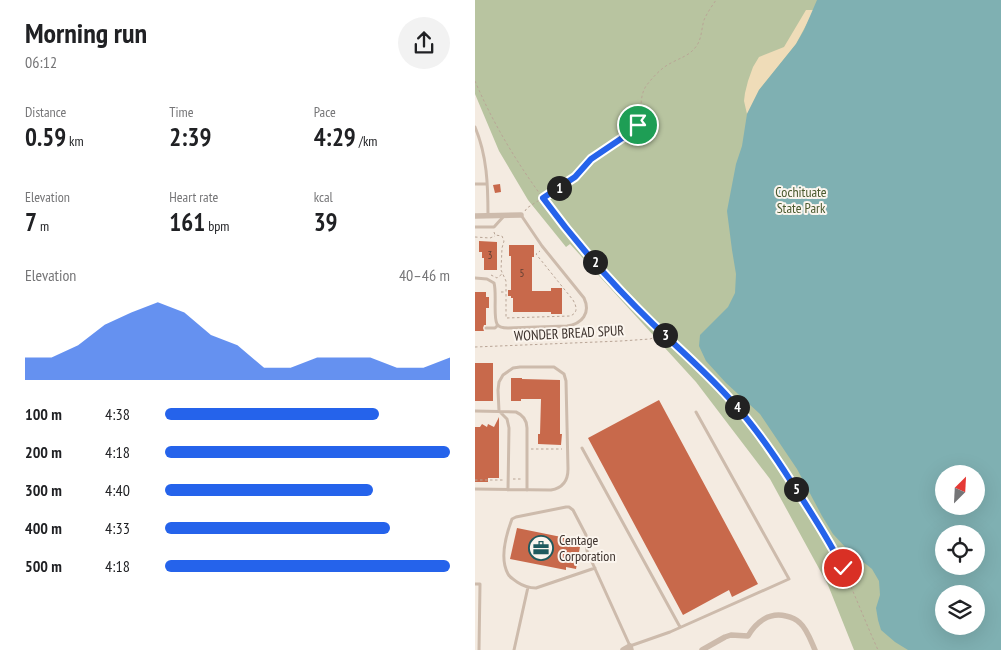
<!DOCTYPE html>
<html lang="en">
<head>
<meta charset="utf-8">
<style>
	:root { --surface:#fff; --page:#f2f2f2; --text:#202124; --muted:#757577; --accent:#2563eb }
	body { margin:0; font-family:"PT Sans Narrow",sans-serif; background:var(--page); color:var(--text); height:100vh; display:flex; flex-direction:column; font-size:19px; white-space:nowrap }
	* { box-sizing:border-box; margin:0 }
	p { font-size:16px; color:var(--muted) }
	.icon { flex:none; width:28px; height:28px; fill:none; stroke:currentColor; stroke-width:2; stroke-linecap:round; stroke-linejoin:round }
	.map { position:relative; flex:1; overflow:hidden }
	.side { display:flex; flex-direction:column; background:var(--surface); width:475px }
	.side>* { flex:none }
	.needle { width:32px; rotate:24deg }
	.controls { position:absolute; left:460px; top:465px; display:grid; gap:10px }
	.controls a { display:grid; place-items:center; width:50px; height:50px; border-radius:50%; background:var(--surface); box-shadow:0 5px 20px #0002; font-size:25px }
	.pin { position:absolute; display:grid; place-items:center; width:42px; height:42px; color:#fff; margin:-21px; border:2px solid #fff; border-radius:50%; box-shadow:0 1px 5px #0007 }
	.km { position:absolute; width:25px; height:25px; margin:-12px; border-radius:50%; background:#222; color:#fff; font-size:14px; line-height:25px; text-align:center }
	.round { display:grid; place-items:center; flex:none; width:52px; height:52px; border-radius:26px; background:var(--page) }
	.summary { display:flex; align-items:center; justify-content:space-between; height:85px; padding:0 25px }
	h1 { font-size:28px; font-weight:700; line-height:38px }
	.figures { display:grid; grid-template-columns:repeat(3,1fr); gap:8px; height:85px; padding:5px 25px }
	.figures div { display:grid; align-content:center }
	.figures b { font-size:25px; font-weight:700 }
	.figures small { font-size:14px; font-weight:400 }
	.figures p { font-size:14px }
	.chart { height:140px; padding:10px 25px }
	.chart p { display:flex; justify-content:space-between }
	.chart svg { width:100%; height:90px; margin-top:5px; fill:var(--accent); opacity:.7 }
	ul { padding:0 25px; list-style:none; font-size:16px }
	li { display:grid; grid-template-columns:80px 60px 1fr; align-items:center; height:38px }
	li i { height:12px; border-radius:6px; background:var(--accent) }
	main { display:flex; flex:1; min-height:0 }
	.map>svg:first-child { display:block }
</style>
</head>
<body>
<main>
<section class="side">
<div class="summary"><div><h1>Morning run</h1><p>06:12</p></div><a class="round"><svg class="icon" aria-label="share" viewBox="0 0 24 24"><path d="M12 15V3M7 8l5-5 5 5M5 13v7h14v-7"/></svg></a></div>
<div class="figures">
<div><p>Distance</p><b>0.59<small> km</small></b></div>
<div><p>Time</p><b>2:39</b></div>
<div><p>Pace</p><b>4:29<small> /km</small></b></div>
</div>
<div class="figures">
<div><p>Elevation</p><b>7<small> m</small></b></div>
<div><p>Heart rate</p><b>161<small> bpm</small></b></div>
<div><p>kcal</p><b>39</b></div>
</div>
<div class="chart"><p><span>Elevation</span>40–46 m</p>
<svg viewBox="0 0 160 44" preserveAspectRatio="none"><path d="M0 44V33L10 33L20 27L30 17L40 11L50 6L60 11L70 22L80 27L90 38L100 38L110 33L120 33L130 33L140 38L150 38L160 33V44z"/></svg>
</div>
<ul>
<li><b>100 m</b>4:38<i style="width:75%"></i></li>
<li><b>200 m</b>4:18<i style="width:100%"></i></li>
<li><b>300 m</b>4:40<i style="width:73%"></i></li>
<li><b>400 m</b>4:33<i style="width:79%"></i></li>
<li><b>500 m</b>4:18<i style="width:100%"></i></li>
</ul>
</section>
<div class="map">
<svg width="526" height="650" viewBox="0 0 526 650">
	<rect width="100%" height="100%" fill="#f4ebe1"/>
	<!-- green -->
	<path fill="#b8c4a0" fill-rule="evenodd" d="M 0,0 L 526,0 L 526,650 L 379,650 L 353,585 L 295,479 L 221,382 L 95,244 L 91,247 L 53,200 L 24,151 L 0,94 ZM 469,474 L 501,474 L 501,506 L 469,506 ZM 469,534 L 501,534 L 501,566 L 469,566 ZM 469,594 L 501,594 L 501,626 L 469,626 Z"/>
	<!-- sand -->
	<path fill="#efdcb8" d="M 331,10 L 339,10 L 321,44 L 284,90 L 272,114 L 269,101 L 270,93 L 273,81 L 278,67 L 284,57 L 309,47 Z"/>
	<!-- water -->
	<path fill="#7fb0b2" fill-rule="evenodd" d="M 342,0 L 526,0 L 526,650 L 433,650 L 420,642 L 406,630 L 403,620 L 401,608 L 405,595 L 404,581 L 397,569 L 372,549 L 358,534 L 347,516 L 322,469 L 285,414 L 251,383 L 231,361 L 224,346 L 225,335 L 253,307 L 260,293 L 261,274 L 257,250 L 252,211 L 261,164 L 267,146 L 272,114 L 284,90 L 321,44 L 329,30 ZM 469,474 L 501,474 L 501,506 L 469,506 ZM 469,534 L 501,534 L 501,566 L 469,566 ZM 469,594 L 501,594 L 501,626 L 469,626 Z"/>
	<!-- building -->
	<path fill="#c8694b" d="M 25,184 L 26,192 L 20,193 L 18,185 Z
		M 4,241 L 22,242 L 22,270 L 9,270 L 9,258 L 7,258 L 7,252 L 4,252 Z
		M 34,245 L 59,245 L 59,257 L 57,257 L 57,291 L 76,291 L 76,288 L 87,288 L 87,314 L 76,314 L 76,312 L 38,312 L 38,298 L 36,298 L 36,296 L 33,296 L 33,290 L 36,290 L 36,256 L 34,256 Z
		M 0,292 L 11,292 L 11,297 L 14,297 L 14,308 L 11,308 L 11,325 L 9,325 L 8,328 L 9,331 L 0,331 Z
		M 0,363 L 18,363 L 18,401 L 0,401 Z
		M 36,378 L 47,378 L 47,379 L 85,380 L 85,434 L 87,434 L 86,445 L 63,444 L 63,434 L 65,434 L 66,399 L 46,399 L 46,401 L 36,401 Z
		M 184,400 L 283,584 L 257,597 L 254,590 L 208,615 L 113,438 Z
		M 24,417 L 24,478 L 13,478 L 13,482 L 0,482 L 0,427 L 5,427 L 7,424 L 12,427 L 13,424 L 19,427 Z
		M 42,528 L 106,541 L 101,569 L 91,567 L 91,570 L 35,559 Z"/>
	<g fill="none" stroke-linecap="round" stroke-linejoin="round">
		<!-- path -->
		<path stroke="#b9a596" stroke-width="1" stroke-dasharray="2.5 2.5" stroke-linecap="butt" d="M 0,81 C 39,173 106,251 175,321 C 188,333 201,345 214,357 C 233,375 252,394 269,414 C 287,437 303,461 319,485 C 334,509 349,532 362,556 C 377,587 389,619 403,650
			M 50,211 L 52,208 L 100,177 L 116,159 L 159,130 C 170,117 162,100 171,86 C 178,77 186,68 196,63 C 205,58 213,56 219,49 C 227,41 226,30 229,20 C 232,13 237,6 241,0
			M 19,232 L 20,235 L 27,236 L 29,241 L 27,248 L 26,270 L 31,281 L 31,318 L 95,316 C 103,313 102,307 98,300 L 61,254 L 65,251
			M 0,237 L 15,238 L 20,236
			M 16,275 L 22,278 L 27,274
			M 26,292 L 30,292
			M 0,347 L 146,341 L 175,339 L 183,336 L 188,333
			M 56,449 L 87,449
			M 38,479 L 47,479
			M 0,480 L 29,480"/>
		<!-- service -->
		<path stroke="#cdbbac" stroke-width="3" d="M 0,127 C 12,155 13,185 13,216
			M 0,184 L 12,184
			M 0,227 L 19,227 L 29,216
			M 0,278 L 12,279 L 19,283 C 22,293 18,317 22,324 C 24,328 29,328 33,328 L 92,326 C 107,324 116,313 109,298 L 67,246 L 46,215
			M 11,328 L 20,328 L 23,325
			M 0,411 L 41,412 C 48,415 52,420 52,428 L 52,490
			M 107,448 L 205,627
			M 0,489 L 76,490 C 88,488 93,481 93,469 L 91,381 L 89,374 L 79,367 L 45,367 L 38,368 L 28,375 L 24,382 L 23,390 L 24,411 L 32,419 L 34,428 L 33,490
			M 120,568 L 61,588 C 53,588 48,586 42,582 C 39,579 35,578 33,574 C 24,558 31,535 37,519 L 41,517 L 91,507 L 94,507 L 98,510 L 111,535 L 112,551 L 155,646 L 195,632 L 314,579 L 221,412
			M 0,584 L 5,584 L 4,650
			M 39,650 L 53,587"/>
		<!-- minor -->
		<path stroke="#cdbbac" stroke-width="5.5" d="M 0,216 L 46,215
			M 148,650 L 155,646 L 156,650
			M 227,650 L 250,637 L 256,635 L 273,636 C 281,622 294,612 311,616 C 316,617 321,619 325,623 C 332,629 336,641 340,650"/>
	</g>
	<g fill="none" stroke-linecap="round" stroke-linejoin="round">
		<defs>
			<path id="route" d="M 163,125 L 159,130 L 116,159 L 100,177 L 68,198 C 101,243 138,285 178,324 C 203,348 230,371 254,398 C 278,424 298,453 317,483 C 335,511 353,538 368,568"/>
		</defs>
		<!-- route casing -->
		<use href="#route" stroke="#fff" stroke-width="10"/>
		<!-- route -->
		<use href="#route" stroke="#2563eb" stroke-width="6"/>
	</g>
	<!-- icons -->
	<defs>
		<symbol id="office-ring" viewBox="-11 -11 22 22"><circle r="9.5" fill="#fbf5ee" stroke="#1f5a5e" stroke-width="1.5"/><path d="M-6-3h4V-5.5h4V-3h4V5H-6ZM-1-4.5V-3h2v-1.5ZM-6 0V1H6V0Z" fill="#1f5a5e"/></symbol>
	</defs>
	<g fill-rule="evenodd">
		<use href="#office-ring" x="52" y="534" width="28" height="28"/>
	</g>
	<g text-anchor="middle" dominant-baseline="central" stroke-width="4" stroke-linejoin="round" paint-order="stroke">
		<!-- number labels -->
		<g font-size="11" fill="#5e3e33">
			<text x="15" y="255">3</text>
			<text x="47" y="273">5</text>
		</g>
		<!-- park labels -->
		<g font-size="14" fill="#4a5a2e" stroke="#fbf5ee">
			<text x="326" y="192">Cochituate<tspan x="326" dy="16">State Park</tspan></text>
		</g>
		<!-- street labels -->
		<g font-size="14" fill="#3b302b" stroke="#fbf5ee">
			<text transform="translate(94 333) rotate(-3)">WONDER BREAD SPUR</text>
		</g>
		<!-- poi labels -->
		<g font-size="14" fill="#3b302b" stroke="#fbf5ee" text-anchor="start">
			<text x="84" y="540">Centage<tspan x="84" dy="16">Corporation</tspan></text>
		</g>
	</g>
</svg>
<div class="controls">
<a><svg class="needle" viewBox="-14 -14 28 28"><path d="M0-13l5 13h-10z" fill="#e53935"/><path d="M0 13l5-13h-10z" fill="#757577"/></svg></a>
<a><svg class="icon" aria-label="locate" viewBox="0 0 24 24"><circle cx="12" cy="12" r="6"/><path d="M12 2v4M12 18v4M2 12h4M18 12h4"/></svg></a>
<a><svg class="icon" aria-label="layers" viewBox="0 0 24 24"><path d="M12 4l9 5-9 5-9-5zM3 14l9 5 9-5"/></svg></a>
</div>
<div class="pin" style="left:163px;top:125px;background:#1e9e55"><svg class="icon" aria-label="arrive" viewBox="0 0 24 24"><path d="M6 21V4h12l-3 4 3 4H6"/></svg></div>
<div class="pin" style="left:368px;top:568px;background:#d93025"><svg class="icon" aria-label="check" viewBox="0 0 24 24"><path d="M5 12l5 5 9-10"/></svg></div>
<b class="km" style="left:84px;top:188px">1</b>
<b class="km" style="left:120px;top:262px">2</b>
<b class="km" style="left:190px;top:335px">3</b>
<b class="km" style="left:262px;top:407px">4</b>
<b class="km" style="left:321px;top:489px">5</b>
</div>
</main>
</body>
</html>
